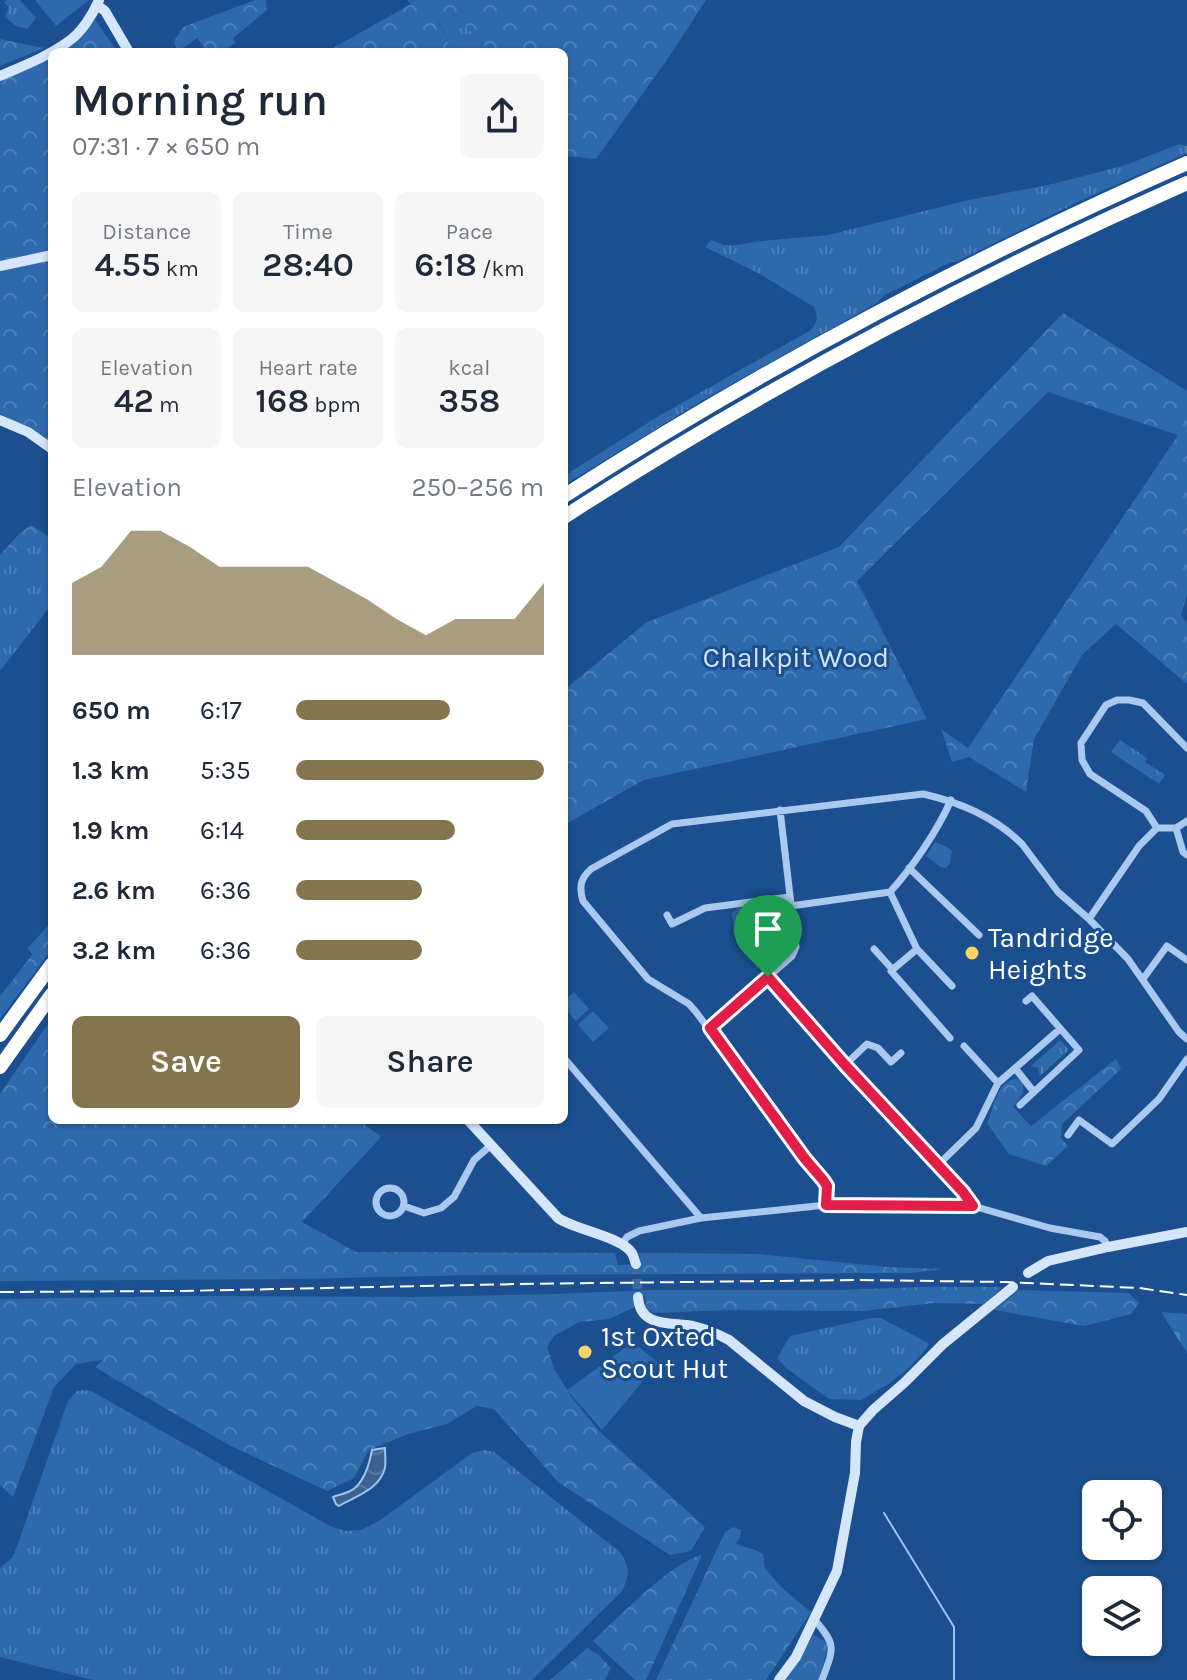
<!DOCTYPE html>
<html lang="en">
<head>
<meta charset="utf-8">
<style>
	:root { --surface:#fff; --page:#f6f6f7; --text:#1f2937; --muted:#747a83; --accent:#84754c }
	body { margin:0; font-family:Karla,sans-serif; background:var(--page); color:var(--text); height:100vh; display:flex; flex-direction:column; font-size:30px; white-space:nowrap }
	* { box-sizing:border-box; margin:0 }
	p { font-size:26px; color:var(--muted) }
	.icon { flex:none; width:44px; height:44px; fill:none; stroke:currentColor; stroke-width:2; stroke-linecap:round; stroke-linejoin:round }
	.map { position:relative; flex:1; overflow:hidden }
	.panel { position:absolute; left:48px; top:48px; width:520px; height:1076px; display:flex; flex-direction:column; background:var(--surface); border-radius:12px; box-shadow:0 2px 6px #0004 }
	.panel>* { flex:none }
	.tools { position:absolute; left:1082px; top:1480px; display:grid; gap:16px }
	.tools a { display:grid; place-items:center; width:80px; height:80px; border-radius:12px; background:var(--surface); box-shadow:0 2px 6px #0004; font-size:40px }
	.pin { position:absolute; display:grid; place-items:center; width:68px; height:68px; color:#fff; margin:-82px -34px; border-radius:50% 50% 50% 0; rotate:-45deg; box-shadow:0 0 8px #0007 }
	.pin .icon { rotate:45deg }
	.round { display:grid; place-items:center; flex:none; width:84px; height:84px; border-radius:12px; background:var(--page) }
	.head { display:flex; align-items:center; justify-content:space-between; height:136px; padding:0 24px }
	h1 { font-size:44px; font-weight:600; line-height:60px }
	.figures { display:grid; grid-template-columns:repeat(3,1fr); gap:12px; height:136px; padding:8px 24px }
	.figures div { display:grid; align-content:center; border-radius:12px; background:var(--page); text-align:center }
	.figures b { font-size:34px; font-weight:600 }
	.figures small { font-size:22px; font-weight:400 }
	.figures p { font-size:22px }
	.chart { height:224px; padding:16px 24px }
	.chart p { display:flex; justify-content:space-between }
	.chart svg { width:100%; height:144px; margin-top:8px; fill:var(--accent); opacity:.7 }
	.cta { display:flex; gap:16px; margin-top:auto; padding:16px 24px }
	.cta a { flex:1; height:92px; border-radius:12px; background:var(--accent); color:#fff; font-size:32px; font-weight:600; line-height:92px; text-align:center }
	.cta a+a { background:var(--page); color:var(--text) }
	ul { padding:0 24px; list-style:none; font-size:26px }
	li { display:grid; grid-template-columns:128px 96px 1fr; align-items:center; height:60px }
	li i { height:20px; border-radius:10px; background:var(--accent) }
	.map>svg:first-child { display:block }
</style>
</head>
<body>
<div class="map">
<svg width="1187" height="1680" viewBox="0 0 1187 1680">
	<defs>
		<pattern id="grass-tufts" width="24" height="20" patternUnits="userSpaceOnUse" patternTransform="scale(2)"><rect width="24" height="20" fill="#2e69ad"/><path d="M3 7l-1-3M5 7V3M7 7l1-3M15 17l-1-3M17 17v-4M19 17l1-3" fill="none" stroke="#4d80b9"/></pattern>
		<pattern id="forest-crowns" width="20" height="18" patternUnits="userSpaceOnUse" patternTransform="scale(2)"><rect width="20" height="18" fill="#2e69ad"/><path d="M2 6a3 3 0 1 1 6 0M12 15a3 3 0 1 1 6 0" fill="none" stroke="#4d80b9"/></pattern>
		<pattern id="cemetery-stones" width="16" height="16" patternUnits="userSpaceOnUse" patternTransform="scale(2)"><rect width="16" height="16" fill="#2e69ad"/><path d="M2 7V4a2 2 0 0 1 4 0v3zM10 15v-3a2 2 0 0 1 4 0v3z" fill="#4d80b9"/></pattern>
		<pattern id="water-waves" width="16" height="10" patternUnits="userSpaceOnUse" patternTransform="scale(2)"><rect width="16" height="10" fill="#3c6290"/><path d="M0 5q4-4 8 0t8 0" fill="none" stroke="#597aa1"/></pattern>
	</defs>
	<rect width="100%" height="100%" fill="#1b4f8f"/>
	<!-- grass -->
	<path fill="url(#grass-tufts)" d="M 7,0 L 20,0 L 36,18 L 27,29 L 16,26 L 5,17 L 9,8 L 4,2 Z
		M 456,15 L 491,52 L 453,52 L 437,18 Z
		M 1179,144 L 1187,146 L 1187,153 L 1080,201 L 956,262 L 951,262 L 883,296 L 877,303 L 703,400 L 564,485 L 564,476 L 657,417 L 811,330 C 818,321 818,317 814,307 L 760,274 L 705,247 L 711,240 L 724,245 L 737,245 L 762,241 L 828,235 L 969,200 L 1053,184 L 1126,165 Z
		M 42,532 L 52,539 L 52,604 L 0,671 L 0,573 Z
		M 1120,740 L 1147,758 L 1145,762 L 1165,775 L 1159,784 L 1111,752 Z
		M 781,903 L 785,907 L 788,943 L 758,969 L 741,948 L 749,942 L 745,938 L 740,940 L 734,934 L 732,913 L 738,908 Z
		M 1060,1040 L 1069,1050 L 1040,1076 L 1038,1068 L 1031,1066 Z
		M 871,1318 L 881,1318 L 928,1343 L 927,1348 L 910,1367 L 890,1383 L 861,1400 L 829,1399 L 786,1368 L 777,1358 L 790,1336 Z
		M 84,1390 L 91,1391 L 330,1526 L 345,1531 L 361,1530 L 379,1521 L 472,1453 L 485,1450 L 494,1452 L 620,1552 C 630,1567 630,1575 622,1591 L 532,1680 L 93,1680 L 0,1657 L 0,1568 L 12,1558 L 17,1546 L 68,1401 L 77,1391 Z"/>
	<!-- forest -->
	<path fill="url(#forest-crowns)" d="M 255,0 L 266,0 L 267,10 L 233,38 L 236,43 L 220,52 L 208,52 L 197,38 L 178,52 L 174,41 L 183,27 Z
		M 407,0 L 706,0 L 673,51 L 596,159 L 564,156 L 564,52 L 491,52 L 456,15 L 437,19 L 453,52 L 392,52 L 391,50 L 388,52 L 326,52 L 411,4 Z
		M 95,19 L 117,52 L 60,52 L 80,39 Z
		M 0,39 L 44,48 L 0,66 Z
		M 52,57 L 52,250 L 0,261 L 0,79 Z
		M 52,260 L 52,444 L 30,429 L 0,414 L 0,271 Z
		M 1063,313 L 1187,391 L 1187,595 L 1181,615 L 1187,623 L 1187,684 L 1116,624 L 1082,655 L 1034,739 L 1026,792 L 969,757 L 952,762 L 941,729 L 968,748 L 1178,435 L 1048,392 L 857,581 L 927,719 L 644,780 L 564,825 L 564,690 L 647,622 L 839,547 Z
		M 31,525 L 42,532 L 0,573 L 0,555 L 20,533 Z
		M 52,921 L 52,949 L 0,1019 L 0,996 L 32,955 L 28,948 Z
		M 52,1018 L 52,1120 L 359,1120 L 381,1137 L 302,1222 L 356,1252 L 615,1253 L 618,1265 L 641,1264 L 639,1253 L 757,1254 L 887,1267 L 942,1269 L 911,1273 L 474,1275 L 296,1279 L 0,1281 L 0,1094 Z
		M 1116,1059 L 1121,1069 L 1062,1124 L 1061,1138 L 1068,1146 L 1046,1166 L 1009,1154 L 987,1123 C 995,1106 996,1082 1017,1078 L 1023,1083 L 1023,1093 L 1013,1107 L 1031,1126 Z
		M 918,1287 L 1003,1287 L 983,1304 L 934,1303 L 863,1311 L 728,1310 L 655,1313 L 647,1310 L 645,1296 L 633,1297 L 635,1307 L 609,1319 L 579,1322 L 554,1336 L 547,1347 L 555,1370 L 572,1398 L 600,1432 L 705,1527 L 691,1551 L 670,1555 L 558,1482 L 494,1409 L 477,1406 L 447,1424 L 408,1434 L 369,1450 L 354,1478 L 327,1491 L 229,1445 L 113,1378 L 95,1367 L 103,1360 L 76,1364 L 54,1387 L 13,1497 L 0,1485 L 0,1299 L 193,1296 L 412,1297 L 555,1294 L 653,1290 L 842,1290 Z
		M 1019,1290 L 1129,1293 L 1139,1303 L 1131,1314 L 1084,1326 L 994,1310 Z
		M 733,1527 L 741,1530 L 740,1537 L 736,1543 C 746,1549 753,1547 763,1554 L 765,1568 L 781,1587 L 811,1612 L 766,1680 L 656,1680 L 725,1532 Z
		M 702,1555 L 646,1680 L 635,1680 L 593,1641 C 618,1618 671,1562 702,1555 Z
		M 813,1635 L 829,1643 L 819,1680 L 786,1680 L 800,1660 Z
		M 587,1648 L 599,1655 L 611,1668 L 605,1680 L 550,1680 Z"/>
	<!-- cemetery -->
	<path fill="url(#cemetery-stones)" d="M 1161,1312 L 1187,1314 L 1187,1353 Z"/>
	<!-- green -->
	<path fill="#2e69ad" d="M 35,0 L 89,0 L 56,26 Z
		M 935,842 L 947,847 L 952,851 L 950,863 L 946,868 L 940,867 L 926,856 Z
		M 574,992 L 589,1009 L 576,1021 L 564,1007 L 564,1000 Z
		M 593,1011 L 609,1028 L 593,1042 L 578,1025 Z
		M 633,1342 L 658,1363 L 602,1430 L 567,1390 Z"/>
	<!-- water -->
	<path fill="url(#water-waves)" stroke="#9cc4f0" stroke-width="2" d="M 385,1448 C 385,1454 386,1462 385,1468 C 379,1490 356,1496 339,1506 L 336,1504 L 333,1497 C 336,1495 341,1495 345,1493 C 362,1489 369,1466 372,1450 Z"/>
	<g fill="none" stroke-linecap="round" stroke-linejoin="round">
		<!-- stream -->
		<path stroke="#9cc4f0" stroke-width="2" d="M 884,1513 L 954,1627 L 954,1680"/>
		<!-- secondary-tunnel -->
		<path stroke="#3d69a0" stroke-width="10" stroke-dasharray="10 5" stroke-linecap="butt" d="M 636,1264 L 638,1297"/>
		<!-- street -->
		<path stroke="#a9c9ee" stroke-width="7" d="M 1157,828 L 1146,811 L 1090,774 L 1082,760 L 1081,743 L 1106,705 L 1117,700 L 1129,700 L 1143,703 L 1187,748
			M 1157,828 L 1176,828 L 1183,852 L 1187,855
			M 1176,828 L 1187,821
			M 909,868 L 979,935
			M 890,892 L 917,949 L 952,986
			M 791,906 L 890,892 C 912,868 938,830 951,800
			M 667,915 L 672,924 L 705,908 L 790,897
			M 1089,919 L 1139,846 L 1157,828
			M 874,949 L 893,970
			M 917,949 L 891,971 L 950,1038
			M 768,977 L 845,1065 L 938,1165 L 973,1206
			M 1143,979 L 1167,946 L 1187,960
			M 710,1028 L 792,956 L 796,947 L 780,810
			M 964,1046 L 998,1083
			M 564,1058 L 701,1218
			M 845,1065 L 867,1044 L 878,1048 L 891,1062 L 901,1053
			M 1015,1068 L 1034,1092
			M 1020,1105 L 1079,1050 L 1032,996 L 1026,1001
			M 1068,1135 L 1079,1120 L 1112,1144 L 1159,1099 L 1187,1059
			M 938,1165 L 976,1128 L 998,1083 L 1060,1029
			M376 1202a14 14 0 1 1 28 0a14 14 0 1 1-28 0Z
			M 826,1205 C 828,1180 821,1177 805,1159 L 696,1012 L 689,1004 L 648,979 L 583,901 C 579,887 580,879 591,869 L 672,824 L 923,794 C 959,802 995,817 1022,844 L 1058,892 L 1089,919 L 1128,959 L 1179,1032 L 1187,1039
			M 404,1206 L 424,1213 L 441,1208 L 454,1197 L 474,1160 L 490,1146
			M 622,1244 L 627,1237 L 639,1231 L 701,1218 L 826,1205 L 861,1205 L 973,1206 L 1050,1228 L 1100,1237 L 1105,1241 L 1108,1247
			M 814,1619 C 837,1646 834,1647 822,1680"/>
		<!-- secondary -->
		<path stroke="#d6e6fa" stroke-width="10" d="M 97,5 L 105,11 L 129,52
			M 0,76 C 23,66 49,56 69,41 C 82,32 93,14 99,0
			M 0,266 L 52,255
			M 0,420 L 28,432 L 52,449
			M 468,1120 L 558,1218 C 576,1230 621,1237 631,1252 C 634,1255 634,1260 636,1264
			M 1028,1273 L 1048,1261 L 1108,1247 L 1187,1232
			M 638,1297 C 640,1328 670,1322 693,1326 C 706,1329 718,1334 729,1340 L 804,1401 L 835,1417 L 859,1426
			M 779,1680 L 796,1657 L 837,1571 L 855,1473 L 856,1442 L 859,1426 L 873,1410 L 904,1383 L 943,1344 L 1013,1287"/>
		<!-- highway -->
		<path stroke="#fff" stroke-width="14" d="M 564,496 C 762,368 972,258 1187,163
			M 564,517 C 762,389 972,278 1187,183
			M 0,1035 L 52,964
			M 0,1067 L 52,994"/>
		<!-- rail -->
		<path stroke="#fff" stroke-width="2" stroke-dasharray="14 6" stroke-linecap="butt" d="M 0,1292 L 182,1291 L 518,1284 L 856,1280 L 1005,1282 L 1139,1288 L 1187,1295"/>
	</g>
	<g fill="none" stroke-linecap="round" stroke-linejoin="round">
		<defs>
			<path id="route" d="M 768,977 L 845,1065 L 963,1192 L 973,1206 L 826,1205 L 827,1186 L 823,1180 L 805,1159 L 710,1028 Z"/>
		</defs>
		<!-- route casing -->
		<use href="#route" stroke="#fff" stroke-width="16"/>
		<!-- route -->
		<use href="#route" stroke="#e11d48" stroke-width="10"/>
	</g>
	<!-- markers -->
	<g fill="#ffd166" stroke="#1b4f8f" stroke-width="3">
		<circle cx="972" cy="953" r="8"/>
		<circle cx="585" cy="1352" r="8"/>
	</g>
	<g text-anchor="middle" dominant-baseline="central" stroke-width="6" stroke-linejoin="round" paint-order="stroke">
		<!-- park labels -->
		<g font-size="28" fill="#cfe3fa" stroke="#1b4f8f">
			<text x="796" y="657">Chalkpit Wood</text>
		</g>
		<!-- poi labels -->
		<g font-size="28" fill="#fff" stroke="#1b4f8f" text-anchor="start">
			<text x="988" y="937">Tandridge<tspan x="988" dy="32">Heights</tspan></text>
			<text x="601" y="1336">1st Oxted<tspan x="601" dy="32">Scout Hut</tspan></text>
		</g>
	</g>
</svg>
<div class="tools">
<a><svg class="icon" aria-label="locate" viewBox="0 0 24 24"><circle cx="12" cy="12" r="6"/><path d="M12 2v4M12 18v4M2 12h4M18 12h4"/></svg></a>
<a><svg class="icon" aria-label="layers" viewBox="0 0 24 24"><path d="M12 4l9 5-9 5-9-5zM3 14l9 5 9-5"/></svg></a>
</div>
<div class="pin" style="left:768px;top:977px;background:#1e9e55"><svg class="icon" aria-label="arrive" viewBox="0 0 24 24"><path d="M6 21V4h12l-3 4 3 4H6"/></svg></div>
<section class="panel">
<div class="head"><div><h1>Morning run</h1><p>07:31 · 7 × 650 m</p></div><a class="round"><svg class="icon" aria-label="share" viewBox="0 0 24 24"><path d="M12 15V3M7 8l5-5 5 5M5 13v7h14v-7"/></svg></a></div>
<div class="figures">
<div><p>Distance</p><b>4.55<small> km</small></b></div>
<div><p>Time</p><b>28:40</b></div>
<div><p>Pace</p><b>6:18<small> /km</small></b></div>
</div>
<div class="figures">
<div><p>Elevation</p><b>42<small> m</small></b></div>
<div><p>Heart rate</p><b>168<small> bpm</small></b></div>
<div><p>kcal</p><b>358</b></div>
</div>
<div class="chart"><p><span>Elevation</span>250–256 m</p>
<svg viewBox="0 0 160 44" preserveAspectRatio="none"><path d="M0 44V22L10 17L20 6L30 6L40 11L50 17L60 17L70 17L80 17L90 22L100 27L110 33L120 38L130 33L140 33L150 33L160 22V44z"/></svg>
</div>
<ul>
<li><b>650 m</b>6:17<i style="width:62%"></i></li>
<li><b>1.3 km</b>5:35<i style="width:100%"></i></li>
<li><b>1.9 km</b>6:14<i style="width:64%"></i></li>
<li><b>2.6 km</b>6:36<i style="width:51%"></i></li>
<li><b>3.2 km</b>6:36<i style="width:51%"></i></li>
</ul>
<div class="cta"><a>Save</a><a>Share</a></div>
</section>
</div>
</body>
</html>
